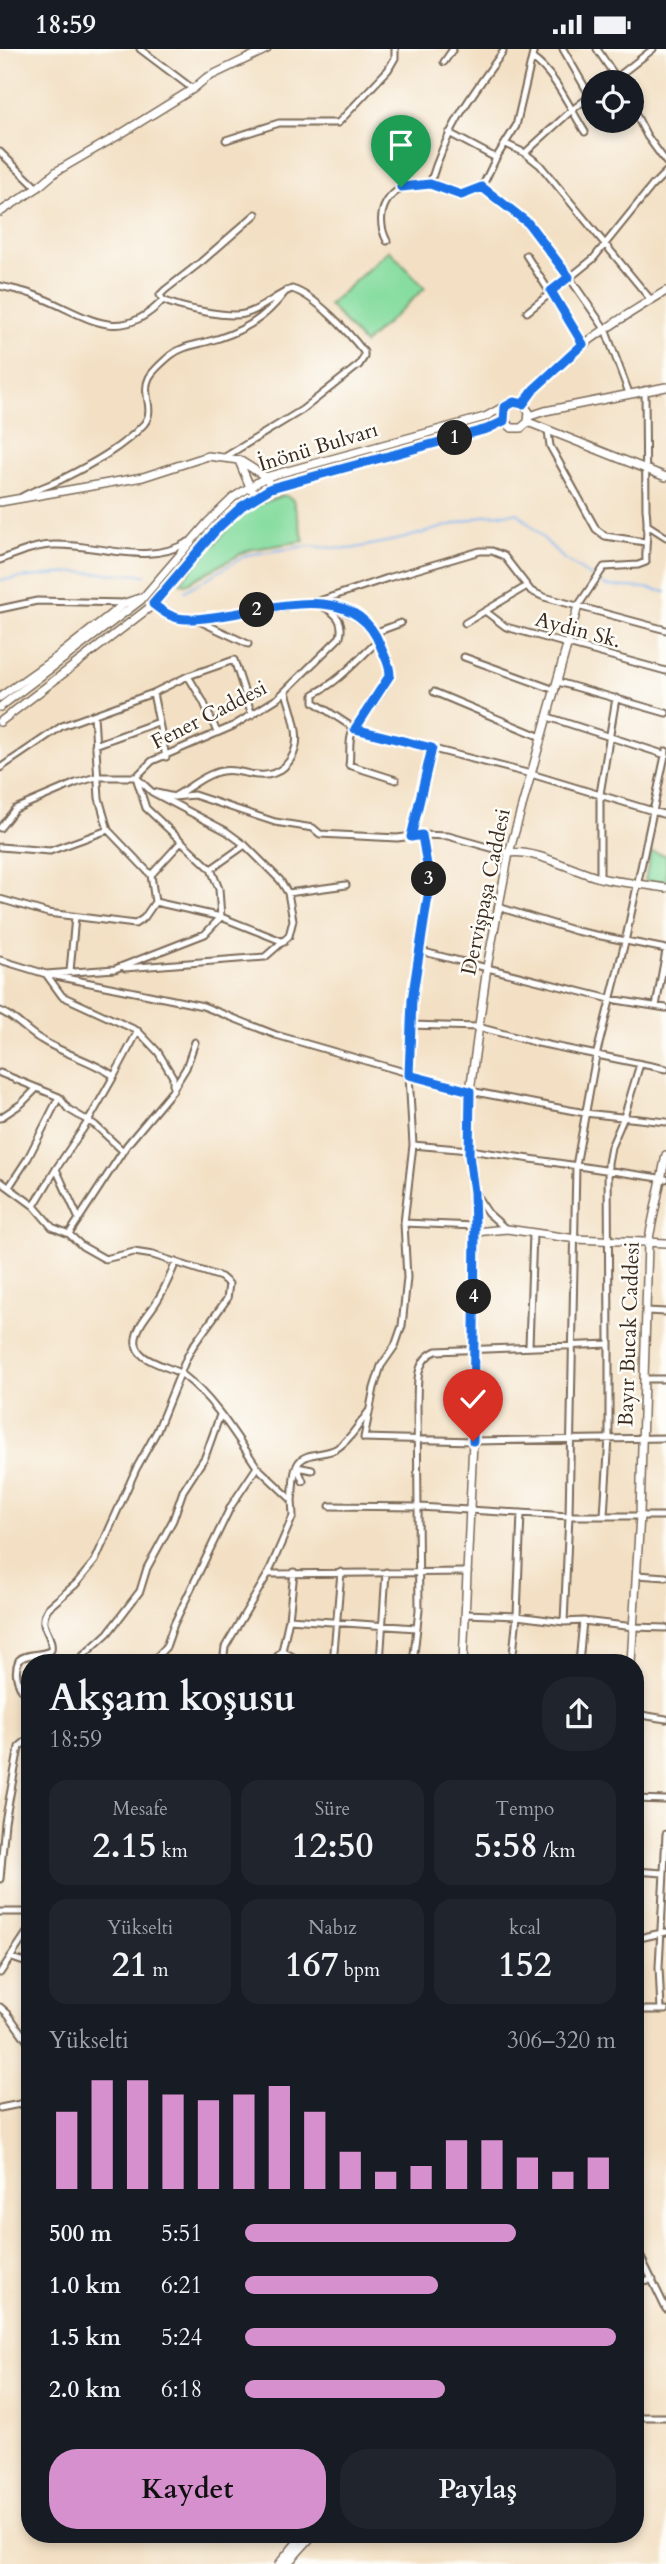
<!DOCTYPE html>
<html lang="tr">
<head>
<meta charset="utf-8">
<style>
	:root { --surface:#171b24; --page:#20242c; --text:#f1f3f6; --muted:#9ea1a6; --accent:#d690ce }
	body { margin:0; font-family:Cardo,serif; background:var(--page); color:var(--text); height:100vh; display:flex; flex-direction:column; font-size:26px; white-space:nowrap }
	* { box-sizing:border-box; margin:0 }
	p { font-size:23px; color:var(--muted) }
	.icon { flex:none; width:38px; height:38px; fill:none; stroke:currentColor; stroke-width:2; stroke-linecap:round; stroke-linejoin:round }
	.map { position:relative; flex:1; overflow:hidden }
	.drawer { position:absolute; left:21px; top:1605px; width:623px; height:889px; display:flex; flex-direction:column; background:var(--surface); border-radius:28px; box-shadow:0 4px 10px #0003 }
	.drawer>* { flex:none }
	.buttons { position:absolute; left:581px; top:21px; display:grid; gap:14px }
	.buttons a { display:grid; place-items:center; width:63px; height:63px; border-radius:50%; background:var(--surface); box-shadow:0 4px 10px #0003; font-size:35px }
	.pin { position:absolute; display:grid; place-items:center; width:60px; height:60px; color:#fff; margin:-72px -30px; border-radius:50% 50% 50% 0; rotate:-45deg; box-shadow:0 0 7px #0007 }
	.pin .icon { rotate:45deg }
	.km { position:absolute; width:35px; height:35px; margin:-18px; border-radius:50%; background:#222; color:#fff; font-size:19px; line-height:35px; text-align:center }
	.round { display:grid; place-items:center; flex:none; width:74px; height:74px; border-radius:28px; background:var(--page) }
	.headline { display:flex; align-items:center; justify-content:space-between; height:119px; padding:0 28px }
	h1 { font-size:38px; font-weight:800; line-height:52px }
	.figures { display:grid; grid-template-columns:repeat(3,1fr); gap:10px; height:119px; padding:7px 28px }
	.figures div { display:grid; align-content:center; border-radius:18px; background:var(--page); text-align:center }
	.figures b { font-size:35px; font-weight:800 }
	.figures small { font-size:19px; font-weight:400 }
	.figures p { font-size:19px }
	.chart { height:196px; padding:14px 28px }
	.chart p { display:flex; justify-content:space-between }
	.chart svg { width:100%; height:126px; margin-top:7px; stroke:var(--accent); stroke-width:6 }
	.button { display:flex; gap:14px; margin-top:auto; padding:14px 28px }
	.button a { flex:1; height:80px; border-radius:28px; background:var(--accent); color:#111; font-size:28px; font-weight:800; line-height:80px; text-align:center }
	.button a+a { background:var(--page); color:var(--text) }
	ul { padding:0 28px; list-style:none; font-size:23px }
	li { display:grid; grid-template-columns:112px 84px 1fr; align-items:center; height:52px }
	li i { height:18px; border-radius:9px; background:var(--accent) }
	.status { display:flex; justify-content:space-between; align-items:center; height:49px; padding:0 35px; background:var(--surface); direction:ltr }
	.status svg { height:19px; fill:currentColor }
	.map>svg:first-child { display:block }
</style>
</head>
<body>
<div class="status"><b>18:59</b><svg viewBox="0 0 49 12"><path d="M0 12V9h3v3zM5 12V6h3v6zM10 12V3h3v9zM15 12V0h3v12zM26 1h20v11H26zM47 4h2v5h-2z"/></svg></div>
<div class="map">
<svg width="666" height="2515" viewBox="0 0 666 2515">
	<rect width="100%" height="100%" fill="#fdfcf7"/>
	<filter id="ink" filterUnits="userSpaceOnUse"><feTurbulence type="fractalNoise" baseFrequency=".0143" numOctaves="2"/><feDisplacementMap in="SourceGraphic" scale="14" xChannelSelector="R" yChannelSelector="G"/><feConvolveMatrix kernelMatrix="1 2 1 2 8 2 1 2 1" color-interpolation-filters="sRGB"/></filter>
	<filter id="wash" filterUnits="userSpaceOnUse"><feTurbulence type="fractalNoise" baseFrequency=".00686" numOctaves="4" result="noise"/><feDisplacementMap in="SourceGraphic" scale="28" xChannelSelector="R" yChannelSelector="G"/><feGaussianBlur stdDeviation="1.57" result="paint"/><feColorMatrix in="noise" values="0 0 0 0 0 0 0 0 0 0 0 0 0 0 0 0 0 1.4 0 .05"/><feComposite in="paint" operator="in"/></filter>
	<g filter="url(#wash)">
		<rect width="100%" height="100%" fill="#f3e0c4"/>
		<!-- green -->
		<path fill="#87dda0" stroke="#61845f" stroke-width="2" d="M 389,201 L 425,239 L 364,295 L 329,256 Z
			M 284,446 L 293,451 L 304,492 L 248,501 L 186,535 L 180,534 L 232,475 L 252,458 Z
			M 651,803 L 666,806 L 666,836 L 645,831 Z"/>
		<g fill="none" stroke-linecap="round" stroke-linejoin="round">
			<!-- stream -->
			<path stroke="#80b3ed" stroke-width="2" d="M 0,531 L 78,523 L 145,526
				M 185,542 L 247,506 L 307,497 L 350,500 L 401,490 L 487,466 L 518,464 L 564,510 L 606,537 L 645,539 L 666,543"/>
		</g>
	</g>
	<g filter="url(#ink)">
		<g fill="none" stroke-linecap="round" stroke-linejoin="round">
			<defs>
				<path id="street" d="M 140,0 L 193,40
					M 563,0 L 590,47
					M 597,0 L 619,33
					M 532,9 C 554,23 571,61 585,83
					M 444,13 L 453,0
					M 611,33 L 653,0
					M 632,58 L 647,87 L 666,113
					M 449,84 L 496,109
					M 226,91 L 279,74 L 338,74 L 388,21 L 395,9 L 395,0
					M 506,95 L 525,104 L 540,116 L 651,251
					M 0,103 L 37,139
					M 525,104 L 572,61 L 593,45
					M 430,135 C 446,81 470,47 503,3
					M 482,138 L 529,174 L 569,228 L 605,280 L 629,344
					M 387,192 C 370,159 395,130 431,135 C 441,136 452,146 462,146 C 468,146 477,140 482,138 L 496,109 L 516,77 L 534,0
					M 526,206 L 583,295
					M 0,237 C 12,240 25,242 37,247 C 85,265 118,299 163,251
					M 527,263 L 593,210 L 652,137 L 666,123
					M 548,382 L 550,397 L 596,480 L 605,487 L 645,493
					M 225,408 L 302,361 L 359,316 L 364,308 L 364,303 C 348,283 316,247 292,240 C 275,246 260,262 244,265 C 227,269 179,259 163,251 L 160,246 L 165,241 L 201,213 L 256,165
					M 20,449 C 34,440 50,437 64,429 C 92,415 123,398 144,375 C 156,360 141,345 149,329 C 153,321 164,312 171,306 C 181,298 194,296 206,293 C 241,284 264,271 286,242
					M 649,477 L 666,488
					M 0,511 C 16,505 36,496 53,496 C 96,494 147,518 188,493
					M 316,553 C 344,561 363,566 378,592 C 357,611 340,632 314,645 L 314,653 L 355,680 L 531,725 L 666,766
					M 153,556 L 167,566 L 185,571 L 316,553 L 388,529 L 480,502 L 492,502 L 504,507 L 531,542 L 544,548 L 666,581
					M 578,557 L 604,518 L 638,516 L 646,513 C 645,495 649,478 646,461 L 645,341
					M 0,560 L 37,552 L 125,554
					M 485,562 L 506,578 L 666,622
					M 197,571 L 248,595
					M 465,574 L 527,537
					M 374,584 L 401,574
					M 378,592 C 381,601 388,609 390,618 C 394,635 361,668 352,684 C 348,693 351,706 349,716 L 396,731
					M 464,608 L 555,641
					M 188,627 L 203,652 L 217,683
					M 558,633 L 666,664
					M 434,643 L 541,688
					M 153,644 L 166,708
					M 548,668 L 666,706
					M 95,696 L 158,673
					M 0,719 L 62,677 L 153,644 L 188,627 L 234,611 L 252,666
					M 138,730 L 152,743 L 174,748 L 194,746 L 275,773 L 313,779 L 320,785 L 397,789 L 422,786 L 448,787 L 509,804
					M 175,747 C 189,739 207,724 222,722 C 235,719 246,726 259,726 C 269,727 277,724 284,718 C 307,697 293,669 286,643
					M 0,779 L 15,760 L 76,734 L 96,728 L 136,728 L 152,712 L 233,677 L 278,649 L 340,588 C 344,573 337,565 324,558
					M 422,786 L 430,834 L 410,976 L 409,1026 L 413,1096 L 404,1174 L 407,1229 L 402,1277 L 395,1297 L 381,1317 L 374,1339 L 364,1389 L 473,1392 L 666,1389
					M 411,788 L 432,699
					M 0,798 L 50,802 L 108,781
					M 211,820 L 245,796
					M 151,826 L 181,793
					M 600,829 L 600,745 L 616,649
					M 288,844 L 346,836
					M 0,850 L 48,864 L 135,875 L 144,869 L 155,853 L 151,826 L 108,781 L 99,749 L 94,666
					M 155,853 L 221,868 L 284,893
					M 498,858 L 576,882 L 666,900
					M 420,902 L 610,950 L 666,959
					M 0,911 L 46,925 L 115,920 L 205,885 L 221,868 L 219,840 L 211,820 L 146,759 L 136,728
					M 125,919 L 265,908 L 289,887 L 293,871 L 288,844 L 280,831 L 245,796 L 226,782 L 152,743
					M 70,922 L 75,868
					M 46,925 L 203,957 L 276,986 L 470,1042 L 585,1064 L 666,1073
					M 46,925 L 62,947 L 138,982 L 158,1003 L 173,1028 L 173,1041 L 127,1096 L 69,1185
					M 656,957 L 666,902
					M 0,962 C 17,969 25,981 40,990 C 63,1005 91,1011 114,1027 L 89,1071 L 56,1120 L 78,1168
					M 410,976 L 478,978 L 538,994 L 666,1020
					M 0,1024 L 59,1048 L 68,1060 L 95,1076 L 123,1102
					M 114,1027 L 138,982
					M 173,1040 L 186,1019 L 195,993
					M 0,1069 L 21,1055 L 36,1040
					M 413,1096 L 469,1101 L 666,1130
					M 0,1132 L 34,1157 L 52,1178 L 69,1185 L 82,1197 L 105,1210 L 134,1203 L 153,1206 L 221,1228 L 229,1235 L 227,1250 L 193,1297 L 186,1310 L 157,1382 L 136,1420 L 95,1512 L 76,1535 L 48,1559 C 36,1579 54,1584 51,1601 C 41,1608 28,1603 19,1611 C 12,1626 20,1641 30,1653
					M 9,1138 L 28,1109 L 59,1048
					M 474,1143 L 488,1164 L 506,1180
					M 34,1157 L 56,1120
					M 404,1174 L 475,1177
					M 176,1213 C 170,1227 165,1240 157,1252 C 150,1264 138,1275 136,1289 C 132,1313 169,1316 183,1326 C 214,1350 236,1387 257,1418
					M 646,1262 L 666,1263
					M 529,1297 L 533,1184
					M 644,1330 L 666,1330
					M 297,1418 L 312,1421
					M 297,1418 L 303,1432
					M 292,1451 C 294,1439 292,1423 299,1413 C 307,1403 325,1406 336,1400 C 350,1391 359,1375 369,1362
					M 330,1457 L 419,1458 L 569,1467 L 666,1467
					M 604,1466 L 609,1389 L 609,1295
					M 268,1525 L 468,1523
					M 637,1526 L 666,1528
					M 466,1565 L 517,1567 L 564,1573 L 583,1572 L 634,1578 L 666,1579
					M 289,1570 L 416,1579
					M 564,1573 L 569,1467 L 576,1117 L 596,1007 L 625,893 L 666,702
					M 282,1602 L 293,1608 L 293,1614
					M 75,1614 L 108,1584 L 140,1542 L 147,1519 L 173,1471 L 183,1442 L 205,1408 L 220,1366
					M 151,1614 L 166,1598 L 174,1575 L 231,1457 L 257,1418 L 292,1451 L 293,1467 L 268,1525 L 225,1598 L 223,1614
					M 272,1614 L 282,1602 L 289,1570 L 294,1523
					M 333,1614 L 341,1523
					M 380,1614 L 386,1523
					M 413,1614 L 419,1561 L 417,1356 C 418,1336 414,1311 436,1302 L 609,1295 L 608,1114 L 611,1098 L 624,1068 L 640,1015
					M 512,1614 L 517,1567 L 521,1464
					M 579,1614 L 583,1572
					M 635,1665 L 666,1670
					M 635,1750 L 666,1751
					M 635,1822 L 663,1824
					M 0,1830 L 5,1773 L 19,1698 L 25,1693 L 30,1695
					M 0,1863 L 30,1863
					M 635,1890 L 666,1883
					M 12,1909 L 30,1915
					M 0,1924 L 30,1879
					M 0,1958 L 8,1965 L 30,1996
					M 635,1961 L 666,1961
					M 661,1961 L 659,1918 L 666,1785
					M 0,2059 L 30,2053
					M 635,2196 L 666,2260
					M 635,2232 L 653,2231
					M 635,2368 L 666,2368"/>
				<path id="secondary" d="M 0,163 L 37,139 L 57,122 L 119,86 L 193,40 L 206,29 L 267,0
					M 523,355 C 561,305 613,274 666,242
					M 530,367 L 545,362 L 666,338
					M 528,373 L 666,428
					M 239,412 L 250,438 L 257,447
					M 0,453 L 143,428 L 208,407 L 239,411 L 266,428 L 268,432
					M 0,648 L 58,607 L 125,554 L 140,549
					M 0,658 L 141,551 L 208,473 L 234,448 L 266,428 L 485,368 L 510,354 L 523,355 L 529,363 L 528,373 L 521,379 L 512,379 L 504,372 L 503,363 L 510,354
					M 0,673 L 149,559 L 216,481 L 241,457 L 271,439 L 487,380 L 504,372
					M 509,804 C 535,800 573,822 600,829 C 622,834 644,835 666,839
					M 475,1183 L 507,1180 L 576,1190 L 666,1194
					M 463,1614 L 473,1392 L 475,1183 L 474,1143 L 469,1106 L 470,1042 L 487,918 L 509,804 L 578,557
					M 631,1614 L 640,1466 L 648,1194 L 666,1106
					M 279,2515 L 304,2485
					M 287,2515 L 314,2485"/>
			</defs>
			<!-- street casing -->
			<use href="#street" stroke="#7b6a58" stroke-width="9"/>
			<!-- secondary casing -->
			<use href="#secondary" stroke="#7b6a58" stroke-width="10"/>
			<!-- street -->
			<use href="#street" stroke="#fff" stroke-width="5"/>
			<!-- secondary -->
			<use href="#secondary" stroke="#fff" stroke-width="7"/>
		</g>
	</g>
	<g fill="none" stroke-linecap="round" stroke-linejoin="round" filter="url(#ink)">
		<defs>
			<path id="route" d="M 401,138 L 430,135 L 461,146 L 482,138 L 528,174 L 569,228 L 551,242 L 583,295 L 534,340 L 523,355 L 514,353 L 505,358 L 504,372 L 487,380 L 271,439 L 242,457 L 216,481 L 153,555 C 163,563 173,570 187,570 C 244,572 351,520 380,596 C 384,607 390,614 390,626 L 355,680 L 432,699 L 411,788 L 422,786 L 430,834 L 412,951 L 409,1026 L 470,1042 L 469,1106 L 474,1143 L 475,1177 L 473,1392"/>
		</defs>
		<!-- route casing -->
		<use href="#route" stroke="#fff" stroke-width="14"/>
		<!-- route -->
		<use href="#route" stroke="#1a73e8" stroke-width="9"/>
	</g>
	<g text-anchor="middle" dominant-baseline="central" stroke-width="5" stroke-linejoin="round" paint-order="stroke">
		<!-- street labels -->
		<g font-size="21" fill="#3b2a1e" stroke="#fdfcf7">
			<text transform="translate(318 398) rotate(-17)">İnönü Bulvarı</text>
			<text transform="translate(578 581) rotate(15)">Aydin Sk.</text>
			<text transform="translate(209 666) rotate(-27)">Fener Caddesi</text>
			<text transform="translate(486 843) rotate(-78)">Dervişpaşa Caddesi</text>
			<text transform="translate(629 1285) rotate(-88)">Bayır Bucak Caddesi</text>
		</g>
	</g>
</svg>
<div class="buttons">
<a><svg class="icon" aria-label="locate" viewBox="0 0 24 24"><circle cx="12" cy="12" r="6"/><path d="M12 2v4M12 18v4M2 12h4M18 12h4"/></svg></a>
</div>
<div class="pin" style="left:401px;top:138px;background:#1e9e55"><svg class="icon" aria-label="arrive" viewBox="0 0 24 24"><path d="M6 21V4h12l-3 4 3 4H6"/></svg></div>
<div class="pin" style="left:473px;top:1392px;background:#d93025"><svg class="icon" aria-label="check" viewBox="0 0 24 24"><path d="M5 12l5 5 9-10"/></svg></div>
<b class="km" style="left:455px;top:389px">1</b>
<b class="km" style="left:257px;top:561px">2</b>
<b class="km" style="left:429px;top:830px">3</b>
<b class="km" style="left:474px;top:1248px">4</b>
<section class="drawer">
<div class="headline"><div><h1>Akşam koşusu</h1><p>18:59</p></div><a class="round"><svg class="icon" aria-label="share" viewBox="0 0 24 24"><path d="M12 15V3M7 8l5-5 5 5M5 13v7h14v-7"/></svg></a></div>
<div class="figures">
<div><p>Mesafe</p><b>2.15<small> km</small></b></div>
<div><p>Süre</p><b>12:50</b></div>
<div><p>Tempo</p><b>5:58<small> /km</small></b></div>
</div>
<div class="figures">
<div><p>Yükselti</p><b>21<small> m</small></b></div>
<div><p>Nabız</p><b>167<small> bpm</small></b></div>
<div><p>kcal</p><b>152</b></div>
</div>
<div class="chart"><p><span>Yükselti</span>306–320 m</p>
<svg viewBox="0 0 160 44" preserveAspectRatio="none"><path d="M5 44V17M15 44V6M25 44V6M35 44V11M45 44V13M55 44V11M65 44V8M75 44V17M85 44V31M95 44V38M105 44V36M115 44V27M125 44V27M135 44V33M145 44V38M155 44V33"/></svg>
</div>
<ul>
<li><b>500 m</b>5:51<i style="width:73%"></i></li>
<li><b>1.0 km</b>6:21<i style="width:52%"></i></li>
<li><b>1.5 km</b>5:24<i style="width:100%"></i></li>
<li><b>2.0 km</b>6:18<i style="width:54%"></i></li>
</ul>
<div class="button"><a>Kaydet</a><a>Paylaş</a></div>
</section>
</div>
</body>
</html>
